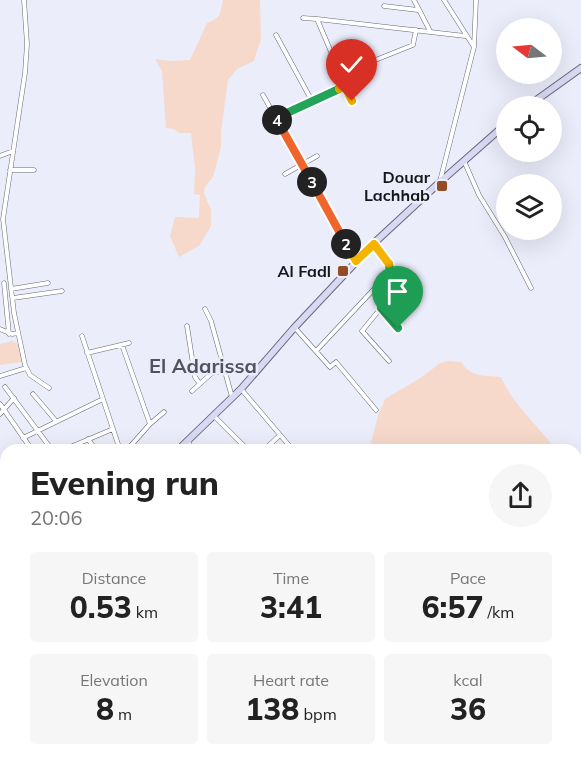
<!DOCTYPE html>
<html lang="en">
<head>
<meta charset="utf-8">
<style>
	:root { --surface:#fff; --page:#f6f6f6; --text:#222; --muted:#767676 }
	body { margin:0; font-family:Mulish,sans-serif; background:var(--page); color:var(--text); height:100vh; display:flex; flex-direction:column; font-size:22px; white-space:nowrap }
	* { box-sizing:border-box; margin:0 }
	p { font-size:20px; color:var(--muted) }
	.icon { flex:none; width:33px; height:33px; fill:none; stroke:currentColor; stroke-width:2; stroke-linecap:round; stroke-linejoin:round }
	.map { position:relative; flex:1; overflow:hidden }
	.side { position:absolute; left:0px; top:444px; width:582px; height:318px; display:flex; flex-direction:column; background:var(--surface); border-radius:18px 18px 0 0; box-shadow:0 6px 24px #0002 }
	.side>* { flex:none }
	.needle { width:39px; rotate:286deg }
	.tools { position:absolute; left:496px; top:18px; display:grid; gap:12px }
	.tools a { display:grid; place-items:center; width:66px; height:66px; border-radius:50%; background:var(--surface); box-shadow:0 6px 24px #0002; font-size:30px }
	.pin { position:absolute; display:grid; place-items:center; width:51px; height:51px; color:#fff; margin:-62px -26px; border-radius:50% 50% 50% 0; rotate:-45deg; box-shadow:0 0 6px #0007 }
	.pin .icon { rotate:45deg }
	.km { position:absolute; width:30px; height:30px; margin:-15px; border-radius:50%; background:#222; color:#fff; font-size:16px; line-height:30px; text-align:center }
	.round { display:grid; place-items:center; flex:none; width:63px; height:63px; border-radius:32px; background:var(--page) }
	.summary { display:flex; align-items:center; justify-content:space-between; height:102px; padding:0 30px }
	h1 { font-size:33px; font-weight:800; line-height:45px }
	.figures { display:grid; grid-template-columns:repeat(3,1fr); gap:9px; height:102px; padding:6px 30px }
	.figures div { display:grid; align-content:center; border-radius:6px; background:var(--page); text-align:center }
	.figures b { font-size:30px; font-weight:800 }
	.figures small { font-size:16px; font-weight:400 }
	.figures p { font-size:16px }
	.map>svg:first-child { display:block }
</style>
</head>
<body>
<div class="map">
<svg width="581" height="762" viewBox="0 0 581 762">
	<rect width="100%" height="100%" fill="#ebedfb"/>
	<!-- green -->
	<path fill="#f6d9ca" d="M 223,0 L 260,0 L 261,39 L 254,61 L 237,69 L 228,80 L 221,131 L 221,147 L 213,177 L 205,187 L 204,193 L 211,210 L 211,226 L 200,245 L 179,257 L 170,236 L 175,217 L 199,218 L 200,195 L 194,194 L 195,168 L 191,133 L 179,133 L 174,129 L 166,128 L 162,71 L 155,59 L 170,61 L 190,60 L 207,23 C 221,18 220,14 223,0 Z
		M 12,341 L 18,344 L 22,362 L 0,365 L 0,344 Z
		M 448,361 L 461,362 C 472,378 483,375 501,377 C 513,405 538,425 556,450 L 369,450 L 378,416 L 385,399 L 422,377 L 440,363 Z
		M 576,483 L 581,491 L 581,541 L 576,543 Z
		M 581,652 L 581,695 L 576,690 L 576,655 Z
		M 581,714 L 581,762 L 573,762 L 564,756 L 576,756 L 576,715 Z
		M 114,756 L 219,756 L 207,762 L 137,762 L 130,759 L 129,762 L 114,762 Z
		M 308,756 L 399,756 L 395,762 L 306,762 Z"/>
	<!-- forest -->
	<path fill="#f89d6d" d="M 6,734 L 6,756 L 22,756 L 22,762 L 0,762 L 0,736 Z"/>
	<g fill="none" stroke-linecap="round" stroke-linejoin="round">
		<defs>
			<path id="street" d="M 24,0 L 27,44 L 25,73 L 3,219 L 14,313 L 25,365 L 30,375 L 49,388
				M 414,0 L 430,31
				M 384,6 L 418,10
				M 303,18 L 317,19 L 352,101
				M 317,19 L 465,36
				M 276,35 L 312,101
				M 474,47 L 476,0
				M 335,60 L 363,65 L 413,45 L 416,30
				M 263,95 L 356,261
				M 276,118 L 345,86
				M 0,156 L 13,151
				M 464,161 L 479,195 L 505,237 L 531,288
				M 10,170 L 34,170
				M 285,174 L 317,156
				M 440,181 L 474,47 L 444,0
				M 374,244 L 391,267 L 381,308
				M 4,283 L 9,334
				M 11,289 L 48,283
				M 13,298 L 62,291
				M 205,309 L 211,321 L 232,397
				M 187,326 L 195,377 L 200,384
				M 295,328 L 330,367 L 336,362 L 376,410
				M 0,329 L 12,334 L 18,333
				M 82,336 L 120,450
				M 122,345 L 150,424
				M 316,351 L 390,272
				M 87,353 L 129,343
				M 389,361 L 362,331 L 381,308 L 398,328
				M 0,376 L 26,368
				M 5,387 L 52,450
				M 241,389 L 293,450
				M 192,391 L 212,373 L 225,371
				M 33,394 L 56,421
				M 0,404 L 32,450
				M 0,414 L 14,398
				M 214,416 L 248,450
				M 23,438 L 103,399
				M 88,439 L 96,450
				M 187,441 L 194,450
				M 63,450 L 113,429
				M 127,450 L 150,424 L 164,412
				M 264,450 L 280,435
				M 307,450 L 310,448
				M 0,481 L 6,488
				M 0,530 L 6,523
				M 576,573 L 581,571
				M 0,592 L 6,598
				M 576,595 L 581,593
				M 576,627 L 581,624
				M 576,655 L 581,652
				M 0,658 L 6,672
				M 576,698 L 581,696
				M 34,756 L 39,762
				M 79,756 L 84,762
				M 287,756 L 299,759
				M 517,756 L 529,762
				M 558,756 L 563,759
				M 264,758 L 272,756
				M 25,762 L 26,756
				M 94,762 L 95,756
				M 254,762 L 260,760 L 272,762
				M 396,762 L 411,756
				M 538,762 L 550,756"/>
			<path id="secondary" d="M 528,106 L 581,68
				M 178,450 L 241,389 L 294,328 L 373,244 L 440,182 L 507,123
				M 0,622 L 6,617"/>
		</defs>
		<!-- street casing -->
		<use href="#street" stroke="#666874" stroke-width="5"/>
		<!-- secondary casing -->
		<use href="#secondary" stroke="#666874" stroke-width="8"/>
		<!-- street -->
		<use href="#street" stroke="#fff" stroke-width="4"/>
		<!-- secondary -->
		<use href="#secondary" stroke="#d9d9f6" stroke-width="6"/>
	</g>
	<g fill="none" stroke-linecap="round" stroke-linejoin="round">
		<defs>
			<path id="split-1" d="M 389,264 L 390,272 L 381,308 L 398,328"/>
			<path id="split-2" d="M 346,244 L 356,261 L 374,244 L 389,264"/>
			<path id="split-3" d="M 312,182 L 346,244"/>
			<path id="split-4" d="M 277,120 L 312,182"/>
			<path id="split-5" d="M 277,120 L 276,118 L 339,89"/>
			<path id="split-6" d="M 339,89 L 345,86 L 352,101"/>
		</defs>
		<!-- split-1 casing -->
		<use href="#split-1" stroke="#fff" stroke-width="12"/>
		<!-- split-2 casing -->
		<use href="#split-2" stroke="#fff" stroke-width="12"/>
		<!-- split-3 casing -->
		<use href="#split-3" stroke="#fff" stroke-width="12"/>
		<!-- split-4 casing -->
		<use href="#split-4" stroke="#fff" stroke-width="12"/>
		<!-- split-5 casing -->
		<use href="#split-5" stroke="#fff" stroke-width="12"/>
		<!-- split-6 casing -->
		<use href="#split-6" stroke="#fff" stroke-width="12"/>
		<!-- split-1 -->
		<use href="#split-1" stroke="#22a559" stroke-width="8"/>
		<!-- split-2 -->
		<use href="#split-2" stroke="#f5b400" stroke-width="8"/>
		<!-- split-3 -->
		<use href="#split-3" stroke="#f0652b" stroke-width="8"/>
		<!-- split-4 -->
		<use href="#split-4" stroke="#f0652b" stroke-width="8"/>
		<!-- split-5 -->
		<use href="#split-5" stroke="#22a559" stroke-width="8"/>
		<!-- split-6 -->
		<use href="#split-6" stroke="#f5b400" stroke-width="8"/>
	</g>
	<!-- markers -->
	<g fill="#934d25" stroke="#ebedfb" stroke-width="2">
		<rect x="436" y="180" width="12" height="12" rx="3"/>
		<rect x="337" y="265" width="12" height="12" rx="3"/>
	</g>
	<g text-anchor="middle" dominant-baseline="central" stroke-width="5" stroke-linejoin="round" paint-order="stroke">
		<!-- poi labels -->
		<g font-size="16" font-weight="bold" fill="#141419" stroke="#ebedfb" text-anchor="end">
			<text x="430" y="177">Douar<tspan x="430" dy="18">Lachhab</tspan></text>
			<text x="331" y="271">Al Fadl</text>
		</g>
		<!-- quarter labels -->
		<g font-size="20" font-weight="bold" fill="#52535f" stroke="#ebedfb">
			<text x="203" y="365">El Adarissa</text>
		</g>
	</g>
</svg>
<div class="tools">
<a><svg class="needle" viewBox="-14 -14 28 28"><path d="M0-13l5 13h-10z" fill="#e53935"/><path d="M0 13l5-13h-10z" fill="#767676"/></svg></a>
<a><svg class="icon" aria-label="locate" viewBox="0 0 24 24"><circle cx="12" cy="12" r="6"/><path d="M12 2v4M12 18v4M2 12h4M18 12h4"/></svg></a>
<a><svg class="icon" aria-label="layers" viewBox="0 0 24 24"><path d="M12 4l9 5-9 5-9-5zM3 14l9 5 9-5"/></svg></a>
</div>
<div class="pin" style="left:398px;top:328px;background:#1e9e55"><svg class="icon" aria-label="arrive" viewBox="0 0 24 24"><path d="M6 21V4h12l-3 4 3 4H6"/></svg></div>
<div class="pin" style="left:352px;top:101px;background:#d93025"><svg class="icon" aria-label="check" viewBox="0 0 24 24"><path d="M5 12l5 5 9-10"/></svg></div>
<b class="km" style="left:346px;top:244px">2</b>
<b class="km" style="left:312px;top:182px">3</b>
<b class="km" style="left:277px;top:120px">4</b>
<section class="side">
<div class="summary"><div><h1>Evening run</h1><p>20:06</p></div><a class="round"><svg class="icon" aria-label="share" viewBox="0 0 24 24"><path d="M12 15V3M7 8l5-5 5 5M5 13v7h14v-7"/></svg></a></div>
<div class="figures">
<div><p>Distance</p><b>0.53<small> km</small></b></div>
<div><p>Time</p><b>3:41</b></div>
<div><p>Pace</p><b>6:57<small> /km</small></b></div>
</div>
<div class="figures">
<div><p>Elevation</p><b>8<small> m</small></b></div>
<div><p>Heart rate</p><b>138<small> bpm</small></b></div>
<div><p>kcal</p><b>36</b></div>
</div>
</section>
</div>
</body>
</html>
